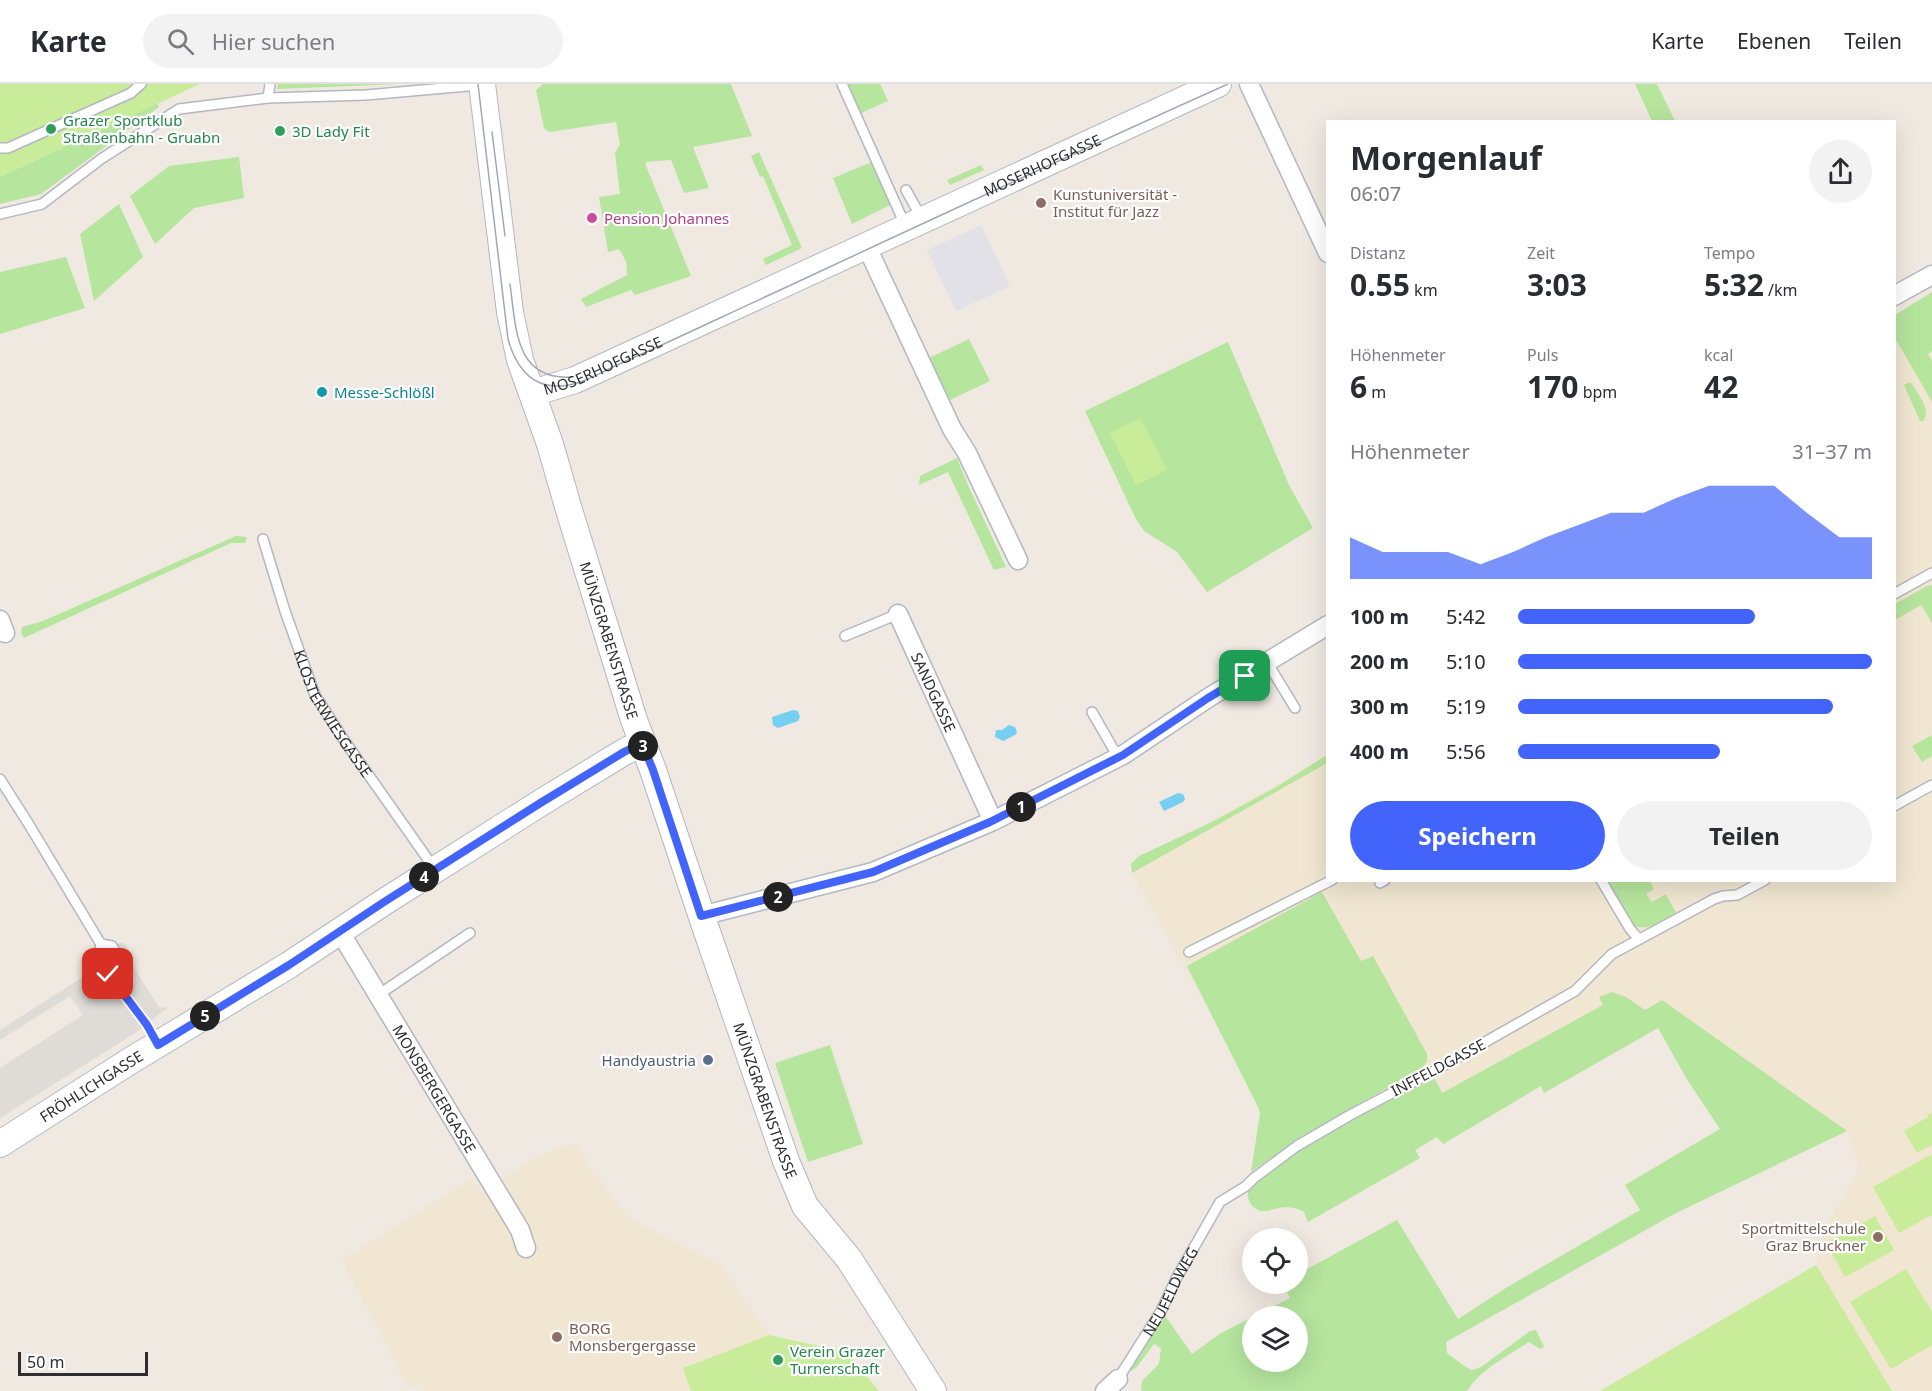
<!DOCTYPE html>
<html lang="de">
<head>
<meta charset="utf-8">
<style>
	:root { --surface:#fff; --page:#f2f2f3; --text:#2b2b33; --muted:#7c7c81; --line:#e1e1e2; --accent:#4264fb }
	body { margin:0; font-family:"Noto Sans",sans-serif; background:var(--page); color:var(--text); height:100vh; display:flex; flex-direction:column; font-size:22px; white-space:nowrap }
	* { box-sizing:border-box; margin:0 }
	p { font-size:20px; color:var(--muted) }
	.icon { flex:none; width:33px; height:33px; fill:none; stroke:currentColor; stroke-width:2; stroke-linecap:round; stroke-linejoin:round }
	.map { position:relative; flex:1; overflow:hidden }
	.details { position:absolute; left:1326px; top:36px; width:570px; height:762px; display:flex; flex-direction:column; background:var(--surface); border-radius:0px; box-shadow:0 6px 24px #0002 }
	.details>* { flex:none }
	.fabs { position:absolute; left:1242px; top:1144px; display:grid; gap:12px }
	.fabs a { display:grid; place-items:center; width:66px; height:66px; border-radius:50%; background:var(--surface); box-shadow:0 6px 24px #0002; font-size:30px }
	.scale { position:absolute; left:18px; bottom:15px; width:130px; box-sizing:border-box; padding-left:6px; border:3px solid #2e2e2e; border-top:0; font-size:16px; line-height:21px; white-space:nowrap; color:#2e2e2e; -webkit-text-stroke:4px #fff; paint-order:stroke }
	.pin { position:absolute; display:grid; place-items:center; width:51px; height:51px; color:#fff; margin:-26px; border-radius:12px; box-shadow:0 3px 9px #0006 }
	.km { position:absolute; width:30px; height:30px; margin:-15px; border-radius:50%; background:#222; color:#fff; font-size:16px; line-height:30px; text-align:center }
	.round { display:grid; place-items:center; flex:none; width:63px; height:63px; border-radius:32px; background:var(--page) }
	.summary { display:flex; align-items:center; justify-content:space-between; height:102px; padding:0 24px }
	h1 { font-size:33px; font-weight:700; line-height:45px }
	.stats { display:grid; grid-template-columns:repeat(3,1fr); gap:9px; height:102px; padding:6px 24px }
	.stats div { display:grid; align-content:center }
	.stats b { font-size:30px; font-weight:700 }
	.stats small { font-size:16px; font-weight:400 }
	.stats p { font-size:16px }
	.chart { height:168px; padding:12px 24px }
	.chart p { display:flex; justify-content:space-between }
	.chart svg { width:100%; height:108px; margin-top:6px; fill:var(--accent); opacity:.7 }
	.primary-button { display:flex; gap:12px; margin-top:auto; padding:12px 24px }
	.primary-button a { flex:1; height:69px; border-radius:36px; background:var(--accent); color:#fff; font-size:24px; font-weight:700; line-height:69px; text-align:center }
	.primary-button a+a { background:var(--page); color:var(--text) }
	ul { padding:0 24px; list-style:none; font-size:20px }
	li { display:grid; grid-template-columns:96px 72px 1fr; align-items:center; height:45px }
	li i { height:15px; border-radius:8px; background:var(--accent) }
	header { display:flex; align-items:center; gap:36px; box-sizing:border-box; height:84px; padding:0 30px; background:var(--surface); border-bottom:2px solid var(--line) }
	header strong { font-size:28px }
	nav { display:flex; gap:33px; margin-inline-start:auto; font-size:21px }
	.search { width:420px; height:54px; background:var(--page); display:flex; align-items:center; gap:15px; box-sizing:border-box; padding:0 21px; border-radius:33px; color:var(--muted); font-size:22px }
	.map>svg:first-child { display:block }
</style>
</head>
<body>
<header>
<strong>Karte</strong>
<div class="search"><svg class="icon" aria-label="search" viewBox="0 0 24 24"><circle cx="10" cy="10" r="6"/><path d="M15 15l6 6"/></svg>Hier suchen</div>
<nav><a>Karte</a><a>Ebenen</a><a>Teilen</a></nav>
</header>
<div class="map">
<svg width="1932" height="1307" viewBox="0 0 1932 1307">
	<rect width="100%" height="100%" fill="#efe9e1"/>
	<!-- industrial -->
	<path fill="#e3e1e8" d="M 981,141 L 1010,202 L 956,227 L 927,166 Z"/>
	<!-- education -->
	<path fill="#f0e6d1" d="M 1932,208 L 1932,1307 L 1600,1307 L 1816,1181 L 1825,1144 L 1859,1086 L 1847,1047 L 1662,916 L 1298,1117 L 1262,1023 L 1132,789 L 1140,777 L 1327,672 L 1328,796 L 1894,796 L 1895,231 Z
		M 578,1060 L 591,1085 L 630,1135 L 722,1182 L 769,1251 L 683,1283 L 691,1307 L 425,1307 L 420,1300 L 408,1304 L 342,1176 L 472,1095 L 481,1108 L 535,1074 L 559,1064 Z"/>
	<!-- green -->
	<path fill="#b6e59e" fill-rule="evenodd" d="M 278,0 L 400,0 L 277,5 Z
		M 543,0 L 731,0 L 752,52 L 693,63 L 709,104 L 684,109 L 671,76 L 646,78 L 646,82 L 691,192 L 635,211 L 631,206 L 586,223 L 581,215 L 627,191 L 626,177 L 619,165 L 608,168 L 599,113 L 620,110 L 615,69 L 620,60 L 616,38 L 549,48 L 544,44 L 536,6 Z
		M 848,0 L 880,0 L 888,17 L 859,30 Z
		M 1635,0 L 1657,0 L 1675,37 L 1652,37 Z
		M 157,19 L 159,23 L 41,110 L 0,120 L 0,93 Z
		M 759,68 L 802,164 L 766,181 L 763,175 L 792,161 L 763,92 L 760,93 L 751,72 Z
		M 239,73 L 244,114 L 194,124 L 155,160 L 130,112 L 169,82 Z
		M 872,78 L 890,121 L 852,140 L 833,94 Z
		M 981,81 L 984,86 L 950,101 L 947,96 Z
		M 119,120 L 143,173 L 94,217 L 80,150 Z
		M 66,173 L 85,224 L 0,250 L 0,188 Z
		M 1932,208 L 1932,267 L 1928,270 L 1932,277 L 1932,318 L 1895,254 L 1895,231 Z
		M 969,255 L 990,297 L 950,316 L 929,274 Z
		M 1228,258 L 1289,401 L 1313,444 L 1207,508 L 1177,468 L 1144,447 L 1135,433 L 1085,327 Z
		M 1908,299 L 1911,299 C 1918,310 1932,326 1923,337 L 1920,337 L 1904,301 Z
		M 957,374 L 967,399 L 1006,483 L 994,486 L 948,388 L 919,401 L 920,392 Z
		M 236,452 L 247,453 L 245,459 L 231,459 L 24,554 L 21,548 L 22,543 L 43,537 Z
		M 1932,501 L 1932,539 L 1921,521 L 1895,536 L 1895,520 L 1927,502 Z
		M 1932,651 L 1932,672 L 1922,678 L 1912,662 Z
		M 1327,671 L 1327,679 L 1132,789 L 1131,780 L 1139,772 L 1214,737 L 1278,702 Z
		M 1606,797 L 1650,797 L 1654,805 L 1646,810 L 1652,818 L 1666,810 L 1676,829 C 1663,836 1646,850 1631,840 Z
		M 1322,808 L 1361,877 L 1373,872 L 1427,970 L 1427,977 L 1422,984 L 1301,1053 L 1251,1088 L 1260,1030 L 1259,1025 L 1187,882 Z
		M 1612,908 L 1626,913 L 1645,926 L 1662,916 L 1847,1047 L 1676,1129 L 1446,1258 L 1447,1269 L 1464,1282 L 1472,1286 L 1481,1283 L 1530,1247 L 1536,1246 L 1544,1263 L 1540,1265 L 1529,1258 C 1507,1272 1481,1285 1467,1307 L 1141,1307 L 1142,1297 L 1159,1280 L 1161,1264 L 1154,1260 L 1136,1284 L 1128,1288 L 1152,1247 L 1166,1233 L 1192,1270 L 1221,1249 L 1290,1214 L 1283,1200 L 1298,1200 L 1298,1190 L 1397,1136 L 1458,1235 L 1506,1204 L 1640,1126 L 1625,1101 L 1720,1045 L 1688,997 L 1658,944 L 1544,1009 L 1541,1002 L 1443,1060 L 1437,1053 L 1415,1066 L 1420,1074 L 1308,1138 L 1304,1128 C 1296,1123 1285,1122 1275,1125 C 1270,1126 1266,1128 1261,1127 C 1250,1124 1245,1112 1249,1103 C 1307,1058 1368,1024 1435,995 L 1442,1009 L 1603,921 L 1599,913 ZM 1252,1233 L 1298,1233 L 1298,1278 L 1252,1278 Z
		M 830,961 L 863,1060 L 808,1078 L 775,979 Z"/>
	<!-- pitch -->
	<path fill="#c9ec9a" d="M 0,0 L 200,0 L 0,93 Z
		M 1140,334 L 1167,386 L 1136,401 L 1110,349 Z
		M 1932,1028 L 1932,1061 L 1917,1069 L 1904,1047 L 1928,1033 L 1927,1031 Z
		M 1932,1070 L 1932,1131 L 1899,1149 L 1873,1103 Z
		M 1875,1132 L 1894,1166 L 1845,1193 L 1826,1159 Z
		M 1816,1181 L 1892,1307 L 1600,1307 Z
		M 1906,1185 L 1932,1228 L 1932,1261 L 1891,1285 L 1850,1218 Z
		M 769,1251 L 846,1268 L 879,1307 L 691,1307 L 683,1284 Z"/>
	<!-- plaza -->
	<path fill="#dfdcd8" d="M 123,858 L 132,870 L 127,873 L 159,923 L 167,924 L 137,948 L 0,1034 L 0,984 L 83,931 L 70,912 L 0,956 L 0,946 L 103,880 L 110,886 L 120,881 L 112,862 Z"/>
	<!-- water -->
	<path fill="#75cff0" d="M 793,626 L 798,627 L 800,633 L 798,637 L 778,644 L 773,641 L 772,633 Z
		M 1009,641 L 1015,643 L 1017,648 L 1015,651 L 1003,657 L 995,653 L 996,646 L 1002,646 Z
		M 1178,709 L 1183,710 L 1185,715 L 1183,718 L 1164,727 L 1159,718 Z"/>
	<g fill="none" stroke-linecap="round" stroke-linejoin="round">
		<defs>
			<g id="lane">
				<path d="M 842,0 L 906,143"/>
				<path d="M 268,14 L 270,0"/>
				<path d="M 0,64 L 8,64 L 131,9 L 141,0"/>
				<path d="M 906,106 L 922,135"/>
				<path d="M 0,130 L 42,120 L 101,75 L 179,25 L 268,14 L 366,11 L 479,1"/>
				<path id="s1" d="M 263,455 L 285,527 L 315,611 L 344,656 L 434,784"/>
				<path d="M 1894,510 L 1932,489"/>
				<path d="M 845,552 L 898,530"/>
				<path d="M 1267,578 L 1295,624"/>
				<path d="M 1092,628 L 1118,673"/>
				<path d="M 0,695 L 28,739 L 99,857 L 101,860 L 112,862 L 126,885 L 122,903"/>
				<path d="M 1894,722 L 1932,701"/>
				<path d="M 1601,796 L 1630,845 L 1639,855"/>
				<path d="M 1380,799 L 1385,796"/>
				<path d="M 101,860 C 94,888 120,892 123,909 L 147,941 L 157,958"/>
				<path d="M 1189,868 L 1332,796"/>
				<path d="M 378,911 L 470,849"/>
				<path id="s2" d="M 1118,1295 L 1161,1227 L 1177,1193 L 1220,1118 L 1246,1102 L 1254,1094 L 1297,1062 L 1352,1030 L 1434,987 L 1575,907 L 1612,870 L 1714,815 L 1723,812 L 1737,811 L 1765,796"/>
			</g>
			<g id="street">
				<path d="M 1249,0 L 1328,169"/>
				<path d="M 866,161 L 952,345 L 967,369 L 1018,476"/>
				<path d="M 1894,212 L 1932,191"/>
				<path id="s3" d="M 898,530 L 993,737"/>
				<path d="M 0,536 L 5,549"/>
				<path d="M 701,832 L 873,788 L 993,737 L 1123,671 L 1208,614 L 1328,541"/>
				<path id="s4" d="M 340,848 L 520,1146 L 526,1164"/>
				<path d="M 1105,1307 L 1118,1295"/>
			</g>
			<g id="secondary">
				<path id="s5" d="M 482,0 L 510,228 L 520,276 L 550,360 L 569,426 L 634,636 L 653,686 L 704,839 L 786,1077 L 805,1122 L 849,1175 L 933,1307"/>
				<path id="s6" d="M 533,309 L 575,296 L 1218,0"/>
				<path id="s7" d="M 0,1060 L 130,977 L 289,881 L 384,818 L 542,718 L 624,668 L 642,659"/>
			</g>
		</defs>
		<!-- lane casing -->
		<use href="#lane" stroke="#b4b7c1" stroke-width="12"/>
		<!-- street casing -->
		<use href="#street" stroke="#b4b7c1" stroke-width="21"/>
		<!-- secondary casing -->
		<use href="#secondary" stroke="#b4b7c1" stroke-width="28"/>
		<!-- lane -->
		<use href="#lane" stroke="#fff" stroke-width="9"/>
		<!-- street -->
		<use href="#street" stroke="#fff" stroke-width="18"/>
		<!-- secondary -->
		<use href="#secondary" stroke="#fff" stroke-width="26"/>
		<!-- tram -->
		<path stroke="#a3a6b8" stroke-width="1.5" d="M 478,0 L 508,255 C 514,278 528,301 555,302 C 577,303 596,291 615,282 C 651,266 686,250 722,233 C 890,155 1058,76 1228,0
			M 492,48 L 505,152
			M 510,200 C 516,242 514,297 572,293"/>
	</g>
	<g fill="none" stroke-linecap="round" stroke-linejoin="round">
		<defs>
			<path id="route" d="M 108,890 L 122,903 L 123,909 L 147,941 L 158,961 L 289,881 L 384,818 L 542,718 L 624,668 L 642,659 L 653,686 L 701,832 L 873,788 L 990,738 L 1123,671 L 1208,614 L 1245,592"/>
		</defs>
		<!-- route casing -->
		<use href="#route" stroke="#fff" stroke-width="12"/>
		<!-- route -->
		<use href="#route" stroke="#4264fb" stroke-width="8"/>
	</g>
	<!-- markers -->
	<g fill="#2e9e5b" stroke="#fff" stroke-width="2">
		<circle cx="51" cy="45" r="6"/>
		<circle cx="280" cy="47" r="6"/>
		<circle cx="778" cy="1276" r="6"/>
	</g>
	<g fill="#8d6e63" stroke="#fff" stroke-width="2">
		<circle cx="1041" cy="119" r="6"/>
		<circle cx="1878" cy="1153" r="6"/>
		<circle cx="557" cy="1253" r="6"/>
	</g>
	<circle fill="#d1479c" stroke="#fff" stroke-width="2" cx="592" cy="134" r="6"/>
	<circle fill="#0f9aa8" stroke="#fff" stroke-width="2" cx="322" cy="308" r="6"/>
	<circle fill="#5c6f8a" stroke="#fff" stroke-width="2" cx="708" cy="976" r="6"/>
	<g text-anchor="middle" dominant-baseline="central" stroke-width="4.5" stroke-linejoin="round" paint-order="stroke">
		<!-- leisure labels -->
		<g font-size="15" fill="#27864d" stroke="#fff" text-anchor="start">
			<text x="63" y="36">Grazer Sportklub<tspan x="63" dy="17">Straßenbahn - Gruabn</tspan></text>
			<text x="292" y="47">3D Lady Fit</text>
			<text x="790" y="1267">Verein Grazer<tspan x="790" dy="17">Turnerschaft</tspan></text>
		</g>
		<!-- street labels -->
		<g font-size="15" fill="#2e2e2e" stroke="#fff">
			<text stroke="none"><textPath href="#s6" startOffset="558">MOSERHOFGASSE</textPath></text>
			<text stroke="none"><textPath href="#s6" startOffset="75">MOSERHOFGASSE</textPath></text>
			<text stroke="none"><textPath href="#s5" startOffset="573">MÜNZGRABENSTRASSE</textPath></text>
			<text stroke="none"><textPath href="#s3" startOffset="86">SANDGASSE</textPath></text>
			<text stroke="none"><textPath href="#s1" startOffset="189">KLOSTERWIESGASSE</textPath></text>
			<text transform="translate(1438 983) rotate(-28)">INFFELDGASSE</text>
			<text stroke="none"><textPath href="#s7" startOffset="108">FRÖHLICHGASSE</textPath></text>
			<text stroke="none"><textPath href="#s4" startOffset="183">MONSBERGERGASSE</textPath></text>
			<text stroke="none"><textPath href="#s5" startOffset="1059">MÜNZGRABENSTRASSE</textPath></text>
			<text stroke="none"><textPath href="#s2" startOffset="102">NEUFELDWEG</textPath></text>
		</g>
		<!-- education labels -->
		<g font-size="15" fill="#785e54" stroke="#fff" text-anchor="start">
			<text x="1053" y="110">Kunstuniversität -<tspan x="1053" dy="17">Institut für Jazz</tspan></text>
			<text x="1866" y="1144" text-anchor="end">Sportmittelschule<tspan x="1866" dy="17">Graz Bruckner</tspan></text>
			<text x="569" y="1244">BORG<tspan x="569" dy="17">Monsbergergasse</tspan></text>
		</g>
		<!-- hotel labels -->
		<g font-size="15" fill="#b23c85" stroke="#fff" text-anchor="start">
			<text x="604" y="134">Pension Johannes</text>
		</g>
		<!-- culture labels -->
		<g font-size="15" fill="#0d838f" stroke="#fff" text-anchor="start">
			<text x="334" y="308">Messe-Schlößl</text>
		</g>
		<!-- service labels -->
		<g font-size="15" fill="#4e5e75" stroke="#fff" text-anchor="end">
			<text x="696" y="976">Handyaustria</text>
		</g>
	</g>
</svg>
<div class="fabs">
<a><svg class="icon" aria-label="locate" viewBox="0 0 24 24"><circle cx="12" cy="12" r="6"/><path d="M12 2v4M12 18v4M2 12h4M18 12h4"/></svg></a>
<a><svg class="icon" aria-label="layers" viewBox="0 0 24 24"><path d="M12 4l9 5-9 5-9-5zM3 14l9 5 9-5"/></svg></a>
</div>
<div class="scale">50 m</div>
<div class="pin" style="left:1245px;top:592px;background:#1e9e55"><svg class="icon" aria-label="arrive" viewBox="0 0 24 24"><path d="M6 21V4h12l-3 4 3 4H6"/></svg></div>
<div class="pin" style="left:108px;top:890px;background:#d93025"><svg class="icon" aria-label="check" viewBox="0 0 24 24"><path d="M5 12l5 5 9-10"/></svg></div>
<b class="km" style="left:1021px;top:723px">1</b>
<b class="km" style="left:778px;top:813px">2</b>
<b class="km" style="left:643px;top:662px">3</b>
<b class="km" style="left:424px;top:793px">4</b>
<b class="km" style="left:205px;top:932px">5</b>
<section class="details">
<div class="summary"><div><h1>Morgenlauf</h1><p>06:07</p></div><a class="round"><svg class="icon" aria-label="share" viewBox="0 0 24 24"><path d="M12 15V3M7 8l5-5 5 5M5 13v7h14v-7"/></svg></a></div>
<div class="stats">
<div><p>Distanz</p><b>0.55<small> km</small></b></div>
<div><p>Zeit</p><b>3:03</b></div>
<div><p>Tempo</p><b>5:32<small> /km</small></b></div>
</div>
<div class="stats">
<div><p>Höhenmeter</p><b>6<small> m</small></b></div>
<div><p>Puls</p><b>170<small> bpm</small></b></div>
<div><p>kcal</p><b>42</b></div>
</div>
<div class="chart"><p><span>Höhenmeter</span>31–37 m</p>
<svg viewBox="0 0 160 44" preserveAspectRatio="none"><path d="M0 44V27L10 33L20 33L30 33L40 38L50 33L60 27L70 22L80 17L90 17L100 11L110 6L120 6L130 6L140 17L150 27L160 27V44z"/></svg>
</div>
<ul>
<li><b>100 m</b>5:42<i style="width:67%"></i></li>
<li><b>200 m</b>5:10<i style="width:100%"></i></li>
<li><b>300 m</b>5:19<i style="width:89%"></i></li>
<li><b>400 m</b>5:56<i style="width:57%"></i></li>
</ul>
<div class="primary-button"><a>Speichern</a><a>Teilen</a></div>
</section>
</div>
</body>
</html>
